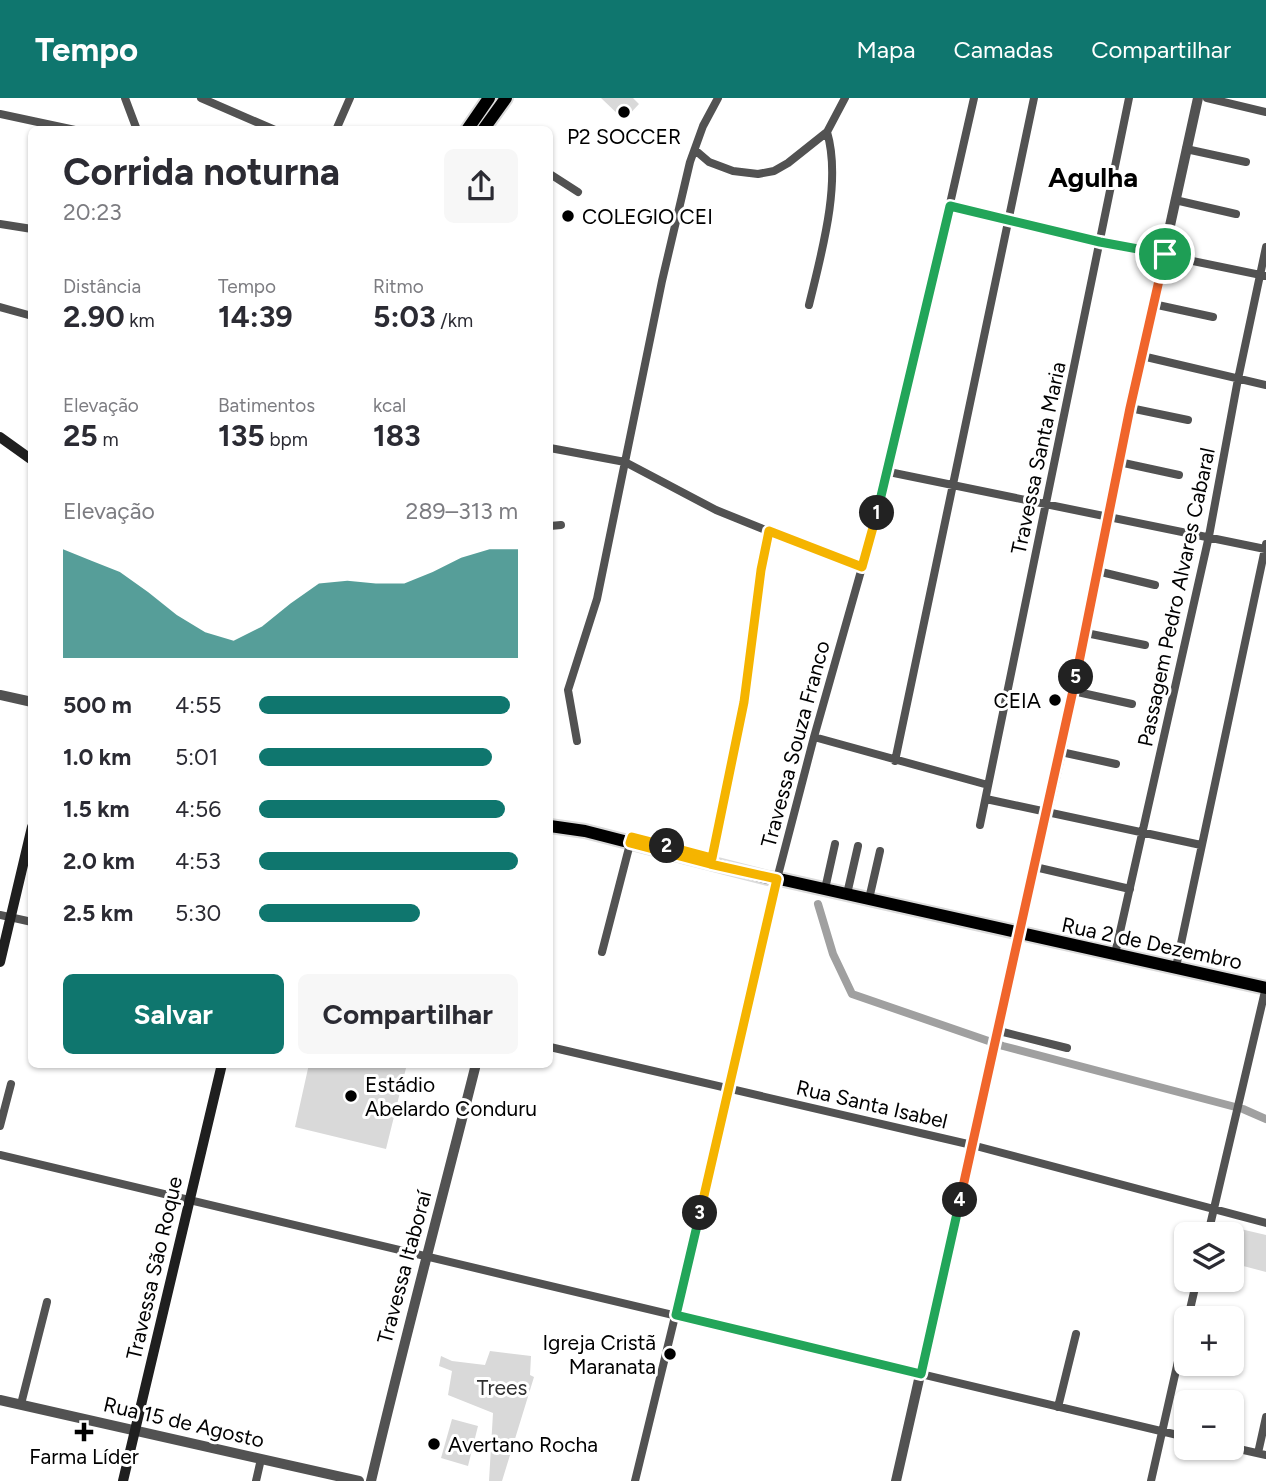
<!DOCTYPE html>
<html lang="pt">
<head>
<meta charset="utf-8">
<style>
	:root { --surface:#fff; --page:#f7f7f7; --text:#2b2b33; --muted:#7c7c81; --accent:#0f766e }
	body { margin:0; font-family:Figtree,sans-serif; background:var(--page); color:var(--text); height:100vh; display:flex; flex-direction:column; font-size:26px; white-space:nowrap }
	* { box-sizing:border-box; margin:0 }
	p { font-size:23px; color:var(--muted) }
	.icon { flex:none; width:38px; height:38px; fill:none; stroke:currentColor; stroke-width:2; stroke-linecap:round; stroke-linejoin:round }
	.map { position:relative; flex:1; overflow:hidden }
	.panel { position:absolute; left:28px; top:28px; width:525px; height:942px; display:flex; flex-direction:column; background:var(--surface); border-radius:10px; box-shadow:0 2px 5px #0004 }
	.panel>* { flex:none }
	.buttons { position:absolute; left:1174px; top:1124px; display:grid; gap:14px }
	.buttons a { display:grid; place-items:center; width:70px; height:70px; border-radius:10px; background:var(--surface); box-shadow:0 2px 5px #0004; font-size:35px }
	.pin { position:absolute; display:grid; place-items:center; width:60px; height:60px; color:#fff; margin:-30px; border:4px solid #fff; border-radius:50%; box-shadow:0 2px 7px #0007 }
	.km { position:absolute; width:35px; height:35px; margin:-18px; border-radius:50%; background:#222; color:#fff; font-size:19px; line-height:35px; text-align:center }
	.round { display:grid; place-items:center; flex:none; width:74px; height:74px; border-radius:10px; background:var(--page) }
	.summary { display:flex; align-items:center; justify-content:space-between; height:119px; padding:0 35px }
	h1 { font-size:38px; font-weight:700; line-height:52px }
	.stats { display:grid; grid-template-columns:repeat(3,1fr); gap:10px; height:119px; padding:7px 35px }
	.stats div { display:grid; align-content:center }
	.stats b { font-size:30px; font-weight:700 }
	.stats small { font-size:19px; font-weight:400 }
	.stats p { font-size:19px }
	.chart { height:196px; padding:14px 35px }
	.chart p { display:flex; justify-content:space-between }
	.chart svg { width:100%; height:126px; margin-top:7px; fill:var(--accent); opacity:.7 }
	.cta { display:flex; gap:14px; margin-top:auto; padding:14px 35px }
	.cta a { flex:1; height:80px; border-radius:10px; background:var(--accent); color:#fff; font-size:28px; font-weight:700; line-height:80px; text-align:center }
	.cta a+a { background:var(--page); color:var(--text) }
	ul { padding:0 35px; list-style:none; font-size:23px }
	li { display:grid; grid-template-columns:112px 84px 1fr; align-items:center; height:52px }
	li i { height:18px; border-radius:9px; background:var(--accent) }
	header { display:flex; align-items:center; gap:42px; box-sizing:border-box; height:98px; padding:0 35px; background:var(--accent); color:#fff }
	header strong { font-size:33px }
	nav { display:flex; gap:38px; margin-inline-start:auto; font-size:24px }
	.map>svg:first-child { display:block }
</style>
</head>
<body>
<header>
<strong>Tempo</strong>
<nav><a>Mapa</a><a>Camadas</a><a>Compartilhar</a></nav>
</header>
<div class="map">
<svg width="1266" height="1383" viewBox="0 0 1266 1383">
	<rect width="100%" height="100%" fill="#fff"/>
	<!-- green -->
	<path fill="#d9d9d9" d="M 601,0 L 633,0 L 639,6 L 624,22 Z
		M 309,966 L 407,966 L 386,1051 L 295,1029 Z
		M 1232,1129 L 1266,1137 L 1266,1174 L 1232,1165 L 1232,1136 L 1228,1136 Z
		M 490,1253 L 531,1258 L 530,1277 L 534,1279 L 502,1383 L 489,1383 L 493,1315 L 448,1297 L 452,1273 L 439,1268 L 441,1258 L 452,1263 L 485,1267 Z
		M 452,1321 L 478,1328 L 468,1368 L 441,1360 Z"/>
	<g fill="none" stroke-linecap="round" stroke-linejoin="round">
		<!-- canal -->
		<path stroke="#a0a0a0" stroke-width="8" d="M 818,806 L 833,856 L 852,896 L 1003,948 L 1243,1011 L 1266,1021"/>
		<defs>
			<path id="primary" d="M 467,32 L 489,0
				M 483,32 L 506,0
				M 550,728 L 585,733 L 768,780 L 784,782 L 1266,890"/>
		</defs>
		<!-- primary casing -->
		<use href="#primary" stroke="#dbdbdb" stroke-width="16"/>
		<!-- minor -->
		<path stroke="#525252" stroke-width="8" d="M 125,0 L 137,32
			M 201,0 L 275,32
			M 1207,0 L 1266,14
			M 0,16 L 75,32
			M 336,32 L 350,0
			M 1186,51 L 1246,64
			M 695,52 L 709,64 L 733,73 L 758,76 L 774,73 L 788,65 L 827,34 L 845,0
			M 550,76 L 578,94
			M 1175,102 L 1236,116
			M 950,109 L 1100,144 L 1266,178
			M 0,126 L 32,131
			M 1153,206 L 1213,219
			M 809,207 C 821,157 842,84 827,34
			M 0,209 L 32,218
			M 1142,258 L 1266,287
			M 1130,310 L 1188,322
			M 550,350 L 625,364 L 716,412 L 837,461 L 862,469
			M 1119,364 L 1179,377
			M 889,374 L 1265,451
			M 550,428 L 561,427
			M 1097,473 L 1155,487
			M 1086,535 L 1145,547
			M 1073,593 L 1132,606
			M 814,639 L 988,687
			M 577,643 L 568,592 L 597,501 L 662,183 L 690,64 L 703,28 L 718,0
			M 1061,654 L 1116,666
			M 895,663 L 1034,0
			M 986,701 L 1201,747
			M 980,727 L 1129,0
			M 710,767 L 744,604 L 761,472 L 769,433
			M 1035,769 L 1130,791
			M 825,791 L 835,746
			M 847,796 L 858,748
			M 869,801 L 880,753
			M 0,817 L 32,824
			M 602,854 L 631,742
			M 1115,856 L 1209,438 L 1238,281 L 1266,149
			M 1176,869 L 1266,446
			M 999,933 L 1067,950
			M 550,949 L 972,1047 L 1266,1125
			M 0,1028 L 11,986
			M 0,1057 L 1186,1339
			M 1208,1136 L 1266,889
			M 1188,1220 L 1197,1181
			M 21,1306 L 47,1204
			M 1058,1309 L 1076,1236
			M 1230,1349 L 1266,1357
			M 1258,1355 L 1266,1319
			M 256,1383 L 261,1361
			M 635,1383 L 730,992 L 777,781 L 814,639 L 889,374 L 974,0
			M 1151,1383 L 1186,1228"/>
		<!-- tertiary -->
		<path stroke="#525252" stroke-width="10" d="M 0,597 L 32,604
			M 0,1302 L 359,1383
			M 371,1383 C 404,1243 441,1105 476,966
			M 896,1383 L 1061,654 L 1130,310 L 1198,0"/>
		<!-- secondary -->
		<path stroke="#1f1f1f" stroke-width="10" d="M 0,339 L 32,362
			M 0,864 L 32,729
			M 123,1383 L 222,966"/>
		<!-- primary -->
		<use href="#primary" stroke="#000" stroke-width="12"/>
	</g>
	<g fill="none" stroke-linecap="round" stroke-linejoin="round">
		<defs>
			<path id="split-1" d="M 877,415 L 950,108 L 1100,144 L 1165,156"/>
			<path id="split-2" d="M 667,748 L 712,760 L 744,604 L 761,472 L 769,433 L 862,469 L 877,415"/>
			<path id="split-3" d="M 667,748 L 632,739 L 630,745 L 710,766 L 777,781 L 700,1115"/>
			<path id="split-4" d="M 700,1115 L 676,1217 L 921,1276 L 960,1102"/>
			<path id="split-5" d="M 960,1102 L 1076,579"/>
			<path id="split-6" d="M 1076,579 L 1130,310 L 1165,156"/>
		</defs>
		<!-- split-1 casing -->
		<use href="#split-1" stroke="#fff" stroke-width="14"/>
		<!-- split-2 casing -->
		<use href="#split-2" stroke="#fff" stroke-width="14"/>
		<!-- split-3 casing -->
		<use href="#split-3" stroke="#fff" stroke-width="14"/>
		<!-- split-4 casing -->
		<use href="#split-4" stroke="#fff" stroke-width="14"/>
		<!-- split-5 casing -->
		<use href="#split-5" stroke="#fff" stroke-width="14"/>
		<!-- split-6 casing -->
		<use href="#split-6" stroke="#fff" stroke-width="14"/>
		<!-- split-1 -->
		<use href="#split-1" stroke="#22a559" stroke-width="9"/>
		<!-- split-2 -->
		<use href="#split-2" stroke="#f5b400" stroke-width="9"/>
		<!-- split-3 -->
		<use href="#split-3" stroke="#f5b400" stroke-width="9"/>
		<!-- split-4 -->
		<use href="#split-4" stroke="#22a559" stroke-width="9"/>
		<!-- split-5 -->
		<use href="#split-5" stroke="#f0652b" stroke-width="9"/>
		<!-- split-6 -->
		<use href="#split-6" stroke="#f0652b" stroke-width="9"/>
	</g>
	<!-- markers -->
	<g fill="#000" stroke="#fff" stroke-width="2.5">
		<circle cx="624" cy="14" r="7"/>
		<circle cx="568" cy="118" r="7"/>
		<circle cx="1055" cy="602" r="7"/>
		<circle cx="351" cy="998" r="7"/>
		<circle cx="670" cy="1256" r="7"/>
		<path d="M80.5 1323.5h7v7h7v7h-7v7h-7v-7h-7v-7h7z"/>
		<circle cx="434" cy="1346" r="7"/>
	</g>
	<g text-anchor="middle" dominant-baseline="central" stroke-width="6" stroke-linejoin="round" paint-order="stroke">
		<!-- poi labels -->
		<g font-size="21" fill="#000" stroke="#fff" text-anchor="start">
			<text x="624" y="38" text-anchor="middle">P2 SOCCER</text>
			<text x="582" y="118">COLEGIO CEI</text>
			<text x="1041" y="602" text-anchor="end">CEIA</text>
			<text x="365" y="986">Estádio<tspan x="365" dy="24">Abelardo Conduru</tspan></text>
			<text x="656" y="1244" text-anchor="end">Igreja Cristã<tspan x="656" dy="24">Maranata</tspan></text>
			<text x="448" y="1346">Avertano Rocha</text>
			<text x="84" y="1358" text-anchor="middle">Farma Líder</text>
		</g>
		<!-- street labels -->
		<g font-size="21" fill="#000" stroke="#fff">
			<text transform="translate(1038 360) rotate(-78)">Travessa Santa Maria</text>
			<text transform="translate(1176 499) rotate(-78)">Passagem Pedro Alvares Cabaral</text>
			<text transform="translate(795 646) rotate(-75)">Travessa Souza Franco</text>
			<text transform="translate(1152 845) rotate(12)">Rua 2 de Dezembro</text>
			<text transform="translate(872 1006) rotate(13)">Rua Santa Isabel</text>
			<text transform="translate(404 1169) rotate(-75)">Travessa Itaboraí</text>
			<text transform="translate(154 1170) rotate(-77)">Travessa São Roque</text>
			<text transform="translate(184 1324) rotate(13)">Rua 15 de Agosto</text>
		</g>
		<!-- park labels -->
		<g font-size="21" fill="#303030" stroke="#fff">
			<text x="502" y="1289">Trees</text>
		</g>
		<!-- district labels -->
		<g font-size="28" font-weight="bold" fill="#000" stroke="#fff">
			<text x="1093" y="79">Agulha</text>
		</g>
	</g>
</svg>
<div class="buttons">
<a><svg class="icon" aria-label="layers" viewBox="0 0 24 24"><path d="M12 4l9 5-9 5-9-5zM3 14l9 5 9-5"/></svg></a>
<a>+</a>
<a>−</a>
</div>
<div class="pin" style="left:1165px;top:156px;background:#1e9e55"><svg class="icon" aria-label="arrive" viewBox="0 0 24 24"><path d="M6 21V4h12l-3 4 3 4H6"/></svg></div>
<b class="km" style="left:877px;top:415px">1</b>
<b class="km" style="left:667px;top:748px">2</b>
<b class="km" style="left:700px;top:1115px">3</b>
<b class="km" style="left:960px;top:1102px">4</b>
<b class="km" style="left:1076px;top:579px">5</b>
<section class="panel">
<div class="summary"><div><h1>Corrida noturna</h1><p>20:23</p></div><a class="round"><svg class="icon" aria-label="share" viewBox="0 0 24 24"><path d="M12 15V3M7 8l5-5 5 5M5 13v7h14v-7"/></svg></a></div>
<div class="stats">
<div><p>Distância</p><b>2.90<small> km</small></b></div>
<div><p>Tempo</p><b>14:39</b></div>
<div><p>Ritmo</p><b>5:03<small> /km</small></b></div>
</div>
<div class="stats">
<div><p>Elevação</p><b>25<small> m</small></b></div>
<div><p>Batimentos</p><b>135<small> bpm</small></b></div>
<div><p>kcal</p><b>183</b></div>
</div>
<div class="chart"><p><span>Elevação</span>289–313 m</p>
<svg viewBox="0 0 160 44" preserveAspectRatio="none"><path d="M0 44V6L10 10L20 14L30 21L40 29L50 35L60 38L70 33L80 25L90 18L100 17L110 18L120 18L130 14L140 9L150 6L160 6V44z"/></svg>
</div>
<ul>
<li><b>500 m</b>4:55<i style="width:97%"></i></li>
<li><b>1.0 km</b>5:01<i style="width:90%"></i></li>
<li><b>1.5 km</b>4:56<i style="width:95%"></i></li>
<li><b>2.0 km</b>4:53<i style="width:100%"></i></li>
<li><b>2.5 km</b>5:30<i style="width:62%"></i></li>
</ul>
<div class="cta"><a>Salvar</a><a>Compartilhar</a></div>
</section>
</div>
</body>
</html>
